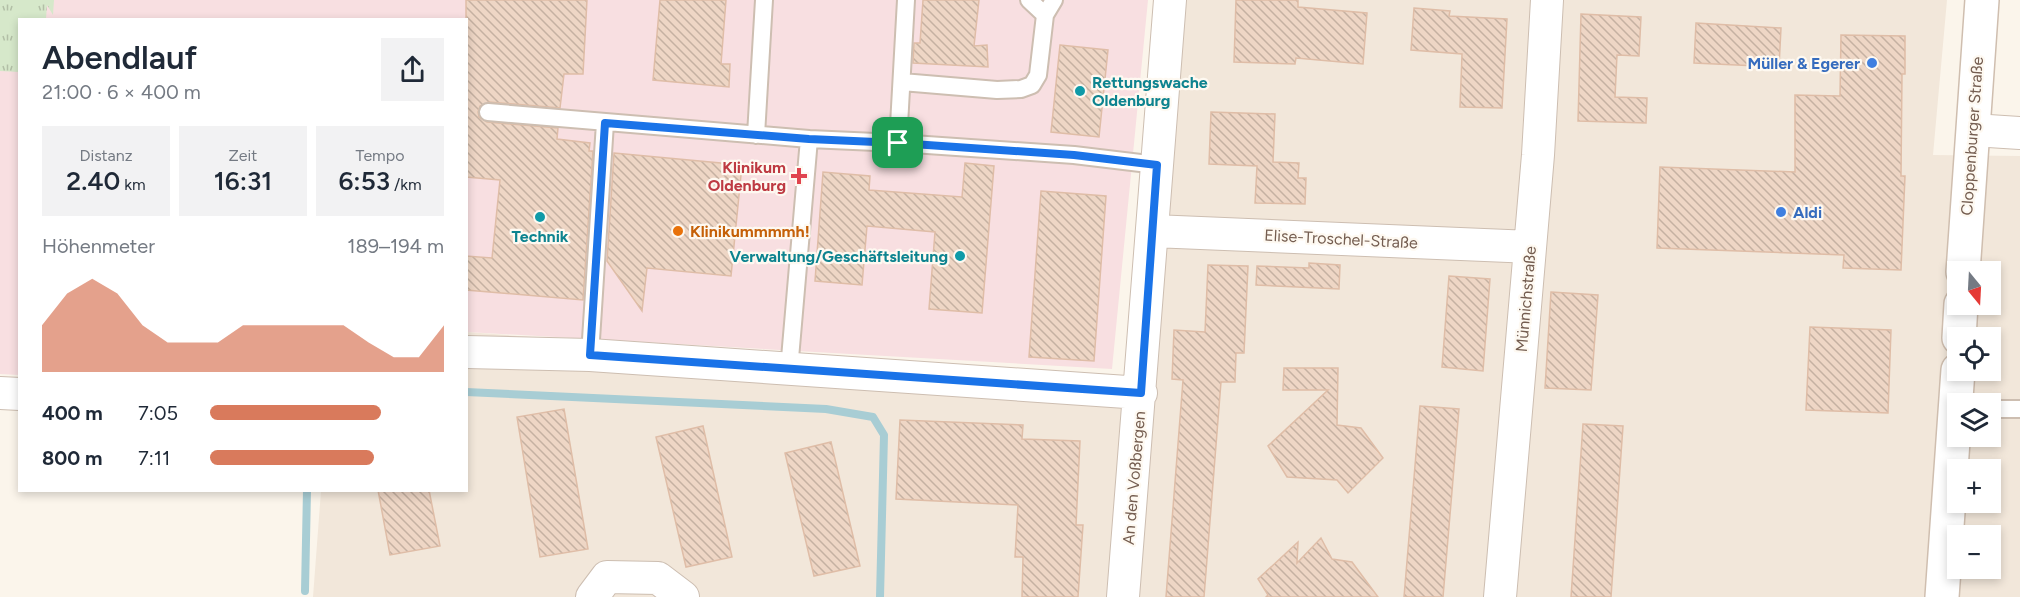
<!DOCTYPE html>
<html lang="de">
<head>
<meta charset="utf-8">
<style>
	:root { --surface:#fff; --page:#f2f2f3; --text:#1f2937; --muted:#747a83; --accent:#d97a5c }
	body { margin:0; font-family:Figtree,sans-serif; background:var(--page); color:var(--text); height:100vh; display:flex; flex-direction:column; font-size:22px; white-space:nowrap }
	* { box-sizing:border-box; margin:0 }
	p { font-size:20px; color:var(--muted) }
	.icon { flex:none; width:33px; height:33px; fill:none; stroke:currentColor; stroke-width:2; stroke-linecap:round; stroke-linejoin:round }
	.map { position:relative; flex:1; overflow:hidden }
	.side { position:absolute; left:18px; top:18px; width:450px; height:474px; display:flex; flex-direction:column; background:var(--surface); border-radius:0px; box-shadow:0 3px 9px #0003 }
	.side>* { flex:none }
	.needle { width:39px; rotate:162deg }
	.controls { position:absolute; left:1947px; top:261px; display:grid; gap:12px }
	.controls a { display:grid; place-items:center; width:54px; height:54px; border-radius:0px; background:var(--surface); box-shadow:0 3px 9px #0003; font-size:30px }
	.pin { position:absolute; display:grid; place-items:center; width:51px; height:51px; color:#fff; margin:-26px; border-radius:12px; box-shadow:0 3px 9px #0006 }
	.round { display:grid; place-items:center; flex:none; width:63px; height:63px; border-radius:0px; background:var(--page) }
	.summary { display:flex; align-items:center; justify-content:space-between; height:102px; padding:0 24px }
	h1 { font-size:33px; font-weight:600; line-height:45px }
	.metrics { display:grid; grid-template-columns:repeat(3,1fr); gap:9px; height:102px; padding:6px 24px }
	.metrics div { display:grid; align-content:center; border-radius:0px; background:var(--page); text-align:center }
	.metrics b { font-size:26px; font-weight:600 }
	.metrics small { font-size:16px; font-weight:400 }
	.metrics p { font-size:16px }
	.chart { height:168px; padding:12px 24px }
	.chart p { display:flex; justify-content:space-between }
	.chart svg { width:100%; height:108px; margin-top:6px; fill:var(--accent); opacity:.7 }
	ul { padding:0 24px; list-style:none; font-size:20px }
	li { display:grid; grid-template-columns:96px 72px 1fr; align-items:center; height:45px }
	li i { height:15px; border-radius:8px; background:var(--accent) }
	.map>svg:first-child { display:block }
</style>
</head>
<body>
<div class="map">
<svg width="2020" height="597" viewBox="0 0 2020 597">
	<defs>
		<pattern id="park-tufts" width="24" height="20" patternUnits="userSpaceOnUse" patternTransform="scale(1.5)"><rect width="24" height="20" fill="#d6e8ca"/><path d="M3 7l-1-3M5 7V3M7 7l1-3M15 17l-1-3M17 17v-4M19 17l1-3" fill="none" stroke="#b2bfa6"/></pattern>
		<pattern id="building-back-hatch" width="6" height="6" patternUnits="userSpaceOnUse" patternTransform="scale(1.5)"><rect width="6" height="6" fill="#eed6c5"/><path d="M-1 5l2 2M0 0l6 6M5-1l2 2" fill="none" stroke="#c5b1a2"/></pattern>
	</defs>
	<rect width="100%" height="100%" fill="#fbf5eb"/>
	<!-- residential -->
	<path fill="#f2e7da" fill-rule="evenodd" d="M 1158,0 L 1947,0 L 1933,155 L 2020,156 L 2020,597 L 313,597 L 321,491 L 466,490 L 467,332 L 1128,383 ZM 1958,272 L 1990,272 L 1990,304 L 1958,304 ZM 1958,338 L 1990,338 L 1990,370 L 1958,370 ZM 1958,404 L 1990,404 L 1990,436 L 1958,436 ZM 1958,470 L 1990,470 L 1990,502 L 1958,502 ZM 1958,536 L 1990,536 L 1990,568 L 1958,568 Z"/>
	<!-- medical -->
	<path fill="#f8dfe1" d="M 0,0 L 1148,0 L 1112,369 L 467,332 L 466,20 L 20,20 L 19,375 L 0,374 Z"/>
	<!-- park -->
	<path fill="url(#park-tufts)" d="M 0,0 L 54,0 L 53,15 L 47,5 L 46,19 L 20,20 L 19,72 L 0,71 Z"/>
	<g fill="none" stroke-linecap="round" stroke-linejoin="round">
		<!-- stream -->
		<path stroke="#a8cdd4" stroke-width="8" d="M 466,392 L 826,409 L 873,417 L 884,435 L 880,597
			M 305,591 L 307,490"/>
	</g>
	<!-- building -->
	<path fill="url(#building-back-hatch)" stroke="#dfbda7" stroke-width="1.5" d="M 466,0 L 587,0 L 583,74 L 564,74 L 560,108 L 489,102 L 480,106 L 478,112 L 479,117 L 487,122 L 558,128 L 557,139 L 590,143 L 589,151 L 593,151 L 583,300 L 466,290 L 466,256 L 492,258 L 500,180 L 466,177 Z
		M 660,0 L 726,0 L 721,64 L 730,64 L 729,87 L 653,80 Z
		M 923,0 L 979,0 L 974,46 L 987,45 L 988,67 L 913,63 L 914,43 L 920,43 Z
		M 1236,0 L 1298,0 L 1298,7 L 1367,13 L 1363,64 L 1296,58 L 1295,64 L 1234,62 Z
		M 1414,8 L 1450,11 L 1449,16 L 1507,19 L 1502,108 L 1460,107 L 1462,54 L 1411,50 Z
		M 1581,14 L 1641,17 L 1639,56 L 1617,55 L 1615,97 L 1647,98 L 1646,123 L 1578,121 Z
		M 1696,23 L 1781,28 L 1779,67 L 1694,63 Z
		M 1841,35 L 1905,36 L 1905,74 L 1902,74 L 1901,176 L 1905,176 L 1901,270 L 1843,268 L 1844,255 L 1657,248 L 1660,167 L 1795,172 L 1795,95 L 1840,96 Z
		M 1060,45 L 1108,50 L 1099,137 L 1051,132 Z
		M 1211,112 L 1275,114 L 1273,162 L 1299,163 L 1298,178 L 1306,178 L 1305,204 L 1255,203 L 1257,166 L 1209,164 Z
		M 614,153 L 742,165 L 731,276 L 647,268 L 642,311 L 607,261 Z
		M 965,163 L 994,166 L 982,313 L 929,309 L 935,232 L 867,226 L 862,285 L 815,281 L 823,172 L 870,176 L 869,190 L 962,197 Z
		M 1041,191 L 1106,196 L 1094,361 L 1029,357 Z
		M 1309,263 L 1340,265 L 1339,289 L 1256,285 L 1257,266 L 1309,268 Z
		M 1208,265 L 1248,266 L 1244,353 L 1236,353 L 1235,382 L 1221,382 L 1204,597 L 1166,597 L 1183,380 L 1172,379 L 1174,330 L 1205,332 Z
		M 1449,276 L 1490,279 L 1483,371 L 1442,367 Z
		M 1551,292 L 1598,295 L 1591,390 L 1545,388 Z
		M 1810,327 L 1891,330 L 1888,413 L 1806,410 Z
		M 1284,368 L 1338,368 L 1337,425 L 1361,428 L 1383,458 L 1348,493 L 1337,480 L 1287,477 L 1268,446 L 1328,390 L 1283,390 Z
		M 1420,406 L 1459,409 L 1443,597 L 1404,597 Z
		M 564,409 L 588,549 L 540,557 L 517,417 Z
		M 900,420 L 1023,425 L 1022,439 L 1080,441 L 1076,525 L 1083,525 L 1078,597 L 1022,597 L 1023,557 L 1015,557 L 1018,505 L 896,499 Z
		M 1583,424 L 1623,426 L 1611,597 L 1571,597 Z
		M 703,426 L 732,557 L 686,567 L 656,437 Z
		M 831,442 L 860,566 L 814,576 L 785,453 Z
		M 378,490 L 429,490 L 440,546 L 390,555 Z
		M 1321,538 L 1332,559 L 1352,562 L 1378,597 L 1266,597 L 1268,595 L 1258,579 L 1298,542 L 1297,563 Z"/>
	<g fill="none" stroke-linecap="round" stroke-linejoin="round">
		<defs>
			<path id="lane" d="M 1029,0 L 1045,15
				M 902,82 L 997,90 L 1021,89 L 1032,85 L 1038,75 L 1045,15 L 1054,0
				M 488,112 L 809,139 L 898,143 L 1074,155 L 1157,165
				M 756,135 L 764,0
				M 898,143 L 906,0
				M 590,355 L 605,123
				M 789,370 L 809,139
				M 1990,409 L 2020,409"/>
			<path id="street" d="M 1973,130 L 2020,133
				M 1153,231 L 1530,247
				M 466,352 L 590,355 L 1141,393
				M 0,393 L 20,394
				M 592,597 L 607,577 L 658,578 L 683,597
				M 1123,597 L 1170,0
				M 1500,597 L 1538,155 L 1547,0"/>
			<path id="secondary" d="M 1963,272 L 1982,0
				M 1959,338 L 1961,304
				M 1942,597 L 1958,370"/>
		</defs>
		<!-- lane casing -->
		<use href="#lane" stroke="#cdbeb1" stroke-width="20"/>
		<!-- street casing -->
		<use href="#street" stroke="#cdbeb1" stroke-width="34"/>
		<!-- secondary casing -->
		<use href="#secondary" stroke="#cfbeaf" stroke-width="36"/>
		<!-- lane -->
		<use href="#lane" stroke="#fff" stroke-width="16"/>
		<!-- street -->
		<use href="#street" stroke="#fff" stroke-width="32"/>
		<!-- secondary -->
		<use href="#secondary" stroke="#fff" stroke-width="33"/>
	</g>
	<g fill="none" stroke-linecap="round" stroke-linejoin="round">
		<defs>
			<path id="route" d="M 605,123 L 809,139 L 898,143 L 1074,155 L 1157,165 L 1141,393 L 590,355 Z"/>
		</defs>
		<!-- route casing -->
		<use href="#route" stroke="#fff" stroke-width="12"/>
		<!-- route -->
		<use href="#route" stroke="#1a73e8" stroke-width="8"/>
	</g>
	<!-- markers -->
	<g fill="#3f7fe0" stroke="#fef9f1" stroke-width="2">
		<circle cx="1872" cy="63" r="6"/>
		<circle cx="1781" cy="212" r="6"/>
	</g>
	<g fill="#0f9aa8" stroke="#fef9f1" stroke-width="2">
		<circle cx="1080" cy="91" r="6"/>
		<circle cx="540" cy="217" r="6"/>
		<circle cx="960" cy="256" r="6"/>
	</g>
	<path fill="#e0444e" stroke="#fef9f1" stroke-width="2" d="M796 167h6v6h6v6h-6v6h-6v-6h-6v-6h6z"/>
	<circle fill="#e8710a" stroke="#fef9f1" stroke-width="2" cx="678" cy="231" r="6"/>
	<g text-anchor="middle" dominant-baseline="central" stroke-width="4.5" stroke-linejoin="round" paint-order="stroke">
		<!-- shop labels -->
		<g font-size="16" font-weight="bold" fill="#366cbe" stroke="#fef9f1" text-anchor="end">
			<text x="1860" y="63">Müller &amp; Egerer</text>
			<text x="1793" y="212" text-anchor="start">Aldi</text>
		</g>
		<!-- culture labels -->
		<g font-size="16" font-weight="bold" fill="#0d838f" stroke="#fef9f1" text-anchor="start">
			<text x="1092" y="82">Rettungswache<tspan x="1092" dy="18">Oldenburg</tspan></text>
			<text x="540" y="236" text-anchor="middle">Technik</text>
			<text x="948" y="256" text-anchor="end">Verwaltung/Geschäftsleitung</text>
		</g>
		<!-- street labels -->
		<g font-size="16" fill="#745d50" stroke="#fef9f1">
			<text transform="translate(1972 136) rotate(-86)">Cloppenburger Straße</text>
			<text transform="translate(1341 239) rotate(3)">Elise-Troschel-Straße</text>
			<text transform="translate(1526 299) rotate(-85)">Münnichstraße</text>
			<text transform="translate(1134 478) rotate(-85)">An den Voßbergen</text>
		</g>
		<!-- health labels -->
		<g font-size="16" font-weight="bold" fill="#be3a42" stroke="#fef9f1" text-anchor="end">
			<text x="786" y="167">Klinikum<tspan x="786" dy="18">Oldenburg</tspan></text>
		</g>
		<!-- food labels -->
		<g font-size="16" font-weight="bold" fill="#c56008" stroke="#fef9f1" text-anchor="start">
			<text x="690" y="231">Klinikummmmh!</text>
		</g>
	</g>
</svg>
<div class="controls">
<a><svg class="needle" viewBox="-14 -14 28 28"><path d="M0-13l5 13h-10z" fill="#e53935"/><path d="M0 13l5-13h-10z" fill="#747a83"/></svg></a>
<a><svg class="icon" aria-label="locate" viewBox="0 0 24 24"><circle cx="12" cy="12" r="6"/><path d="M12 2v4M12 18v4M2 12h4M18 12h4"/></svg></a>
<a><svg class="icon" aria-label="layers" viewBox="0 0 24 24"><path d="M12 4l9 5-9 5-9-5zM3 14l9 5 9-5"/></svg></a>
<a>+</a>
<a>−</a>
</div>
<div class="pin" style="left:898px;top:143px;background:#1e9e55"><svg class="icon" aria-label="arrive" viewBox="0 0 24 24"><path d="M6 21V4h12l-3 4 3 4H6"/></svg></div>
<section class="side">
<div class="summary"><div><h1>Abendlauf</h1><p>21:00 · 6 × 400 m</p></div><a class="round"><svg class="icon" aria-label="share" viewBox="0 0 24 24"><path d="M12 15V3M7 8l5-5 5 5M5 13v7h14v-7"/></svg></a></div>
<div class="metrics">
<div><p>Distanz</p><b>2.40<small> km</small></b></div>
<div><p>Zeit</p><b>16:31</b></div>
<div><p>Tempo</p><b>6:53<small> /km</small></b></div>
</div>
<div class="chart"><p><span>Höhenmeter</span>189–194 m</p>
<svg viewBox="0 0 160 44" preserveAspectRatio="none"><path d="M0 44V25L10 12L20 6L30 12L40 25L50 32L60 32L70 32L80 25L90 25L100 25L110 25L120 25L130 32L140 38L150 38L160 25V44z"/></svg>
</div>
<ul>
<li><b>400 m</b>7:05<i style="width:73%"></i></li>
<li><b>800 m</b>7:11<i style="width:70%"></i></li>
</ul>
</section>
</div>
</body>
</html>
